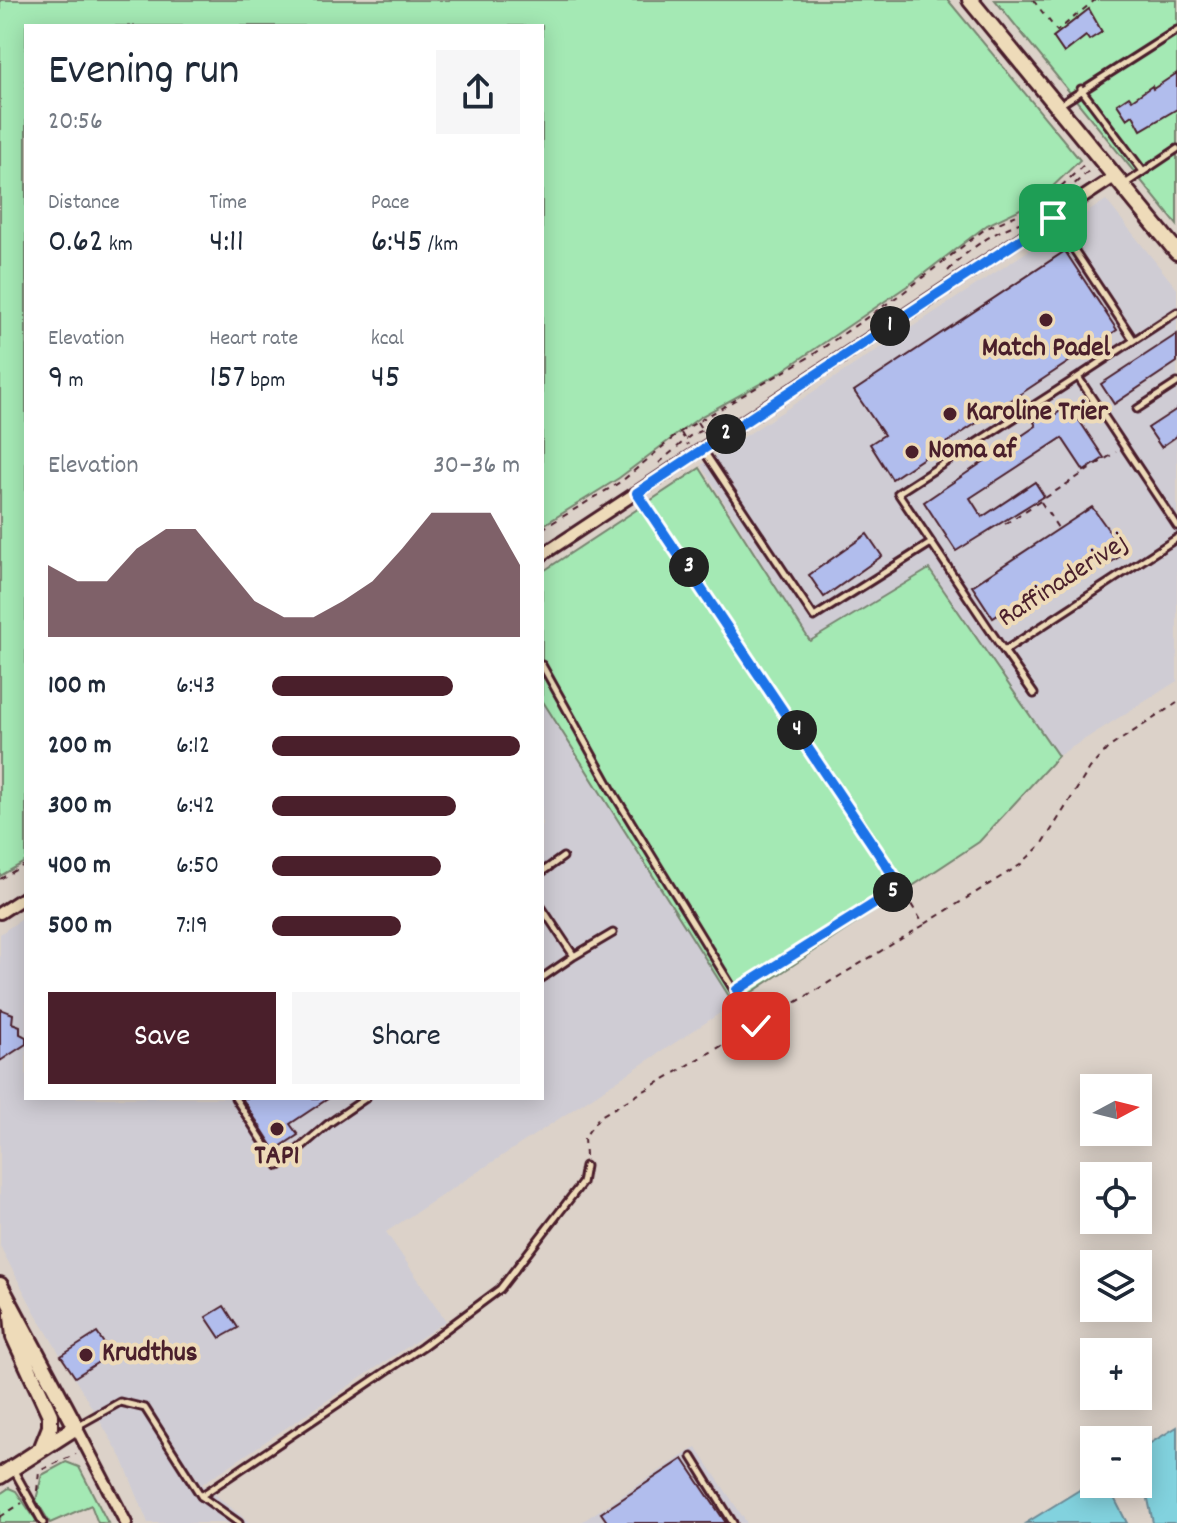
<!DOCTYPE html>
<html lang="en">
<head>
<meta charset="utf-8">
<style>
	:root { --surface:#fff; --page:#f6f6f7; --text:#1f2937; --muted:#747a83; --accent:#4a1f2b }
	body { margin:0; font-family:Dekko,sans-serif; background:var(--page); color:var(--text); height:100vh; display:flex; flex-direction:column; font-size:30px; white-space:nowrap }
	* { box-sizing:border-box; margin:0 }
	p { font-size:26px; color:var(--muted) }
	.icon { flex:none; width:44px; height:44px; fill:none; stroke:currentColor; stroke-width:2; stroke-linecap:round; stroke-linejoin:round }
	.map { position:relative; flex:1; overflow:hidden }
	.sheet { position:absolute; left:24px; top:24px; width:520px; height:1076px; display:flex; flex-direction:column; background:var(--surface); border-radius:0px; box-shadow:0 4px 20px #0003 }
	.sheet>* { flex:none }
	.needle { width:52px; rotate:83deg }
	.fabs { position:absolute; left:1080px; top:1074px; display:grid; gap:16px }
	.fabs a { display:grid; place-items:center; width:72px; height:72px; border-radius:0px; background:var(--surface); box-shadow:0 4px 20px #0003; font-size:40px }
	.pin { position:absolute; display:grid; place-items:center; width:68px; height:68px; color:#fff; margin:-34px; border-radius:16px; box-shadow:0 4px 12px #0006 }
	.km { position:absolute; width:40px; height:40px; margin:-20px; border-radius:50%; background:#222; color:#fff; font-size:22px; line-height:40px; text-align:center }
	.round { display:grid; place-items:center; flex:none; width:84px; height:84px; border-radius:0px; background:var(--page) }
	.summary { display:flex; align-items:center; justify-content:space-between; height:136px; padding:0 24px }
	h1 { font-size:44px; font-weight:600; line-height:60px }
	.metrics { display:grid; grid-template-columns:repeat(3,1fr); gap:12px; height:136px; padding:8px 24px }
	.metrics div { display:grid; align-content:center }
	.metrics b { font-size:34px; font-weight:600 }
	.metrics small { font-size:22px; font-weight:400 }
	.metrics p { font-size:22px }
	.chart { height:224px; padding:16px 24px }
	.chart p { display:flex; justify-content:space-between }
	.chart svg { width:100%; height:144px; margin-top:8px; fill:var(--accent); opacity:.7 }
	.button { display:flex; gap:16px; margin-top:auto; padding:16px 24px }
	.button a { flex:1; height:92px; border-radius:0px; background:var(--accent); color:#fff; font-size:32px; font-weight:600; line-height:92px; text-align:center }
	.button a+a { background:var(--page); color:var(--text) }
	ul { padding:0 24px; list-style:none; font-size:26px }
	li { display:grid; grid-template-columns:128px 96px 1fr; align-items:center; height:60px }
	li i { height:20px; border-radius:10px; background:var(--accent) }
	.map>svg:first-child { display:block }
</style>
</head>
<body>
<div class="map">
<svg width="1177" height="1523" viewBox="0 0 1177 1523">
	<rect width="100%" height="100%" fill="#dcd2c9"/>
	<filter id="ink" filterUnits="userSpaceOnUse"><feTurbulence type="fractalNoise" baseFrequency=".0125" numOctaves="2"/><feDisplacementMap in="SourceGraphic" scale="16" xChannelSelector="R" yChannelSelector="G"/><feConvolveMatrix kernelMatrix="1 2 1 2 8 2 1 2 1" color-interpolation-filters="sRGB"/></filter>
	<g filter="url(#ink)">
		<!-- built -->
		<path fill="#cfccd4" d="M 1106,200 L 1177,289 L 1177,681 L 1058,756 L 930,569 L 810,641 L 701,465 Z
			M 542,700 L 734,1004 L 386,1232 L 446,1321 L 202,1484 L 250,1523 L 148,1523 L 122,1458 L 33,1309 L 0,1246 L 0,934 L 26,916 L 26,1098 L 542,1098 Z
			M 696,1447 L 747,1523 L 580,1523 Z"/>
		<!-- green -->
		<path fill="#a4e9b4" stroke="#778470" stroke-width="2" d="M 0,0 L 948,0 L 1080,160 L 1039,200 L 987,225 L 913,282 L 778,374 L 700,417 L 619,478 L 542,526 L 542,26 L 26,26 L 26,861 L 0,876 Z
			M 995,0 L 1177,0 L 1177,225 Z
			M 700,468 L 810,641 L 929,569 L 1058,756 L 979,842 L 734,1004 L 542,700 L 542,572 Z
			M 66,1462 L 79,1467 L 108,1523 L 98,1523 L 91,1505 L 50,1523 L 36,1500 L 42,1475 Z
			M 9,1488 L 16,1491 L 38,1523 L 0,1523 L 0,1494 Z"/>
		<!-- water -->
		<path fill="#82d2de" stroke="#6c8a96" stroke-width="2" d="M 1177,1427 L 1177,1523 L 1153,1523 L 1139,1456 L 1144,1447 Z
			M 1094,1481 L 1107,1484 L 1127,1523 L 1026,1523 Z"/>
		<!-- building -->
		<path fill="#b1bded" stroke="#4a1f2b" stroke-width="2" d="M 1089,9 L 1102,32 L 1089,40 L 1086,36 L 1064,53 L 1053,37 Z
			M 1177,73 L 1177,109 L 1141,130 L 1133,115 L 1127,119 L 1117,104 L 1129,96 L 1132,100 L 1152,86 L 1153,89 Z
			M 1065,251 L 1117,330 L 892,479 L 870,444 L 884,435 L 854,391 Z
			M 1177,334 L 1177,362 L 1114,404 L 1101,384 Z
			M 1069,405 L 1104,458 L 1084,471 L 1062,438 L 970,498 L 982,517 L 1035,482 L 1044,496 L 956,551 L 924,502 L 1036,426 L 1034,422 L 1050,411 L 1053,416 Z
			M 1177,409 L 1177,436 L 1161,447 L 1148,428 Z
			M 1092,507 L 1125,553 L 1105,566 L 1096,552 L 993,618 L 972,586 Z
			M 867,534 L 882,556 L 824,597 L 809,575 Z
			M 0,1009 L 13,1014 L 12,1023 L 20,1026 L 20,1034 L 26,1037 L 26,1044 L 0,1061 Z
			M 242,1098 L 329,1098 L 290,1124 L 298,1135 L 275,1150 Z
			M 224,1306 L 238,1328 L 220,1338 L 206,1317 Z
			M 97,1333 L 111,1354 L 75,1377 L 61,1356 Z
			M 683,1459 L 726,1523 L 608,1523 L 601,1513 Z"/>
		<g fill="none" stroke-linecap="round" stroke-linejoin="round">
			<defs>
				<path id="lane" d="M 1081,89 L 1142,170
					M 1058,106 L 1177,30
					M 1125,184 L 1177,149
					M 1053,218 L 1133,339
					M 1078,377 L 1177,312
					M 1137,409 L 1177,383
					M 703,450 L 814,617 L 931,543
					M 1177,526 L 1078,377 L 898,493 L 1004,651 L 1177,538
					M 1004,651 L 1034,694
					M 542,665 L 614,794 L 756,1026
					M 542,872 L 563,857
					M 542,908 L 574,956 L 542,978
					M 574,956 L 613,933
					M 235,1098 L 279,1166 L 328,1124 L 366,1098
					M 79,1425 L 120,1402 L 145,1408 L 201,1496 L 239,1523
					M 692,1457 L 733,1523
					M 13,1469 L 43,1523
					M 201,1496 L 422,1347 L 500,1289 L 582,1183 L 585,1166"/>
				<path id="street" d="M 542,555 L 1114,177
					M 0,913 L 26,896
					M 76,1427 L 126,1523"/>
				<path id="secondary" d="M 970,0 L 1177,252
					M 0,1285 L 76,1427 L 0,1476
					M 12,1315 L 14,1337 L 50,1415 L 50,1427 L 42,1447"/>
			</defs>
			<!-- lane casing -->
			<use href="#lane" stroke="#4a1f2b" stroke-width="11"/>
			<!-- street casing -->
			<use href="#street" stroke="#4a1f2b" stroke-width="16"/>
			<!-- secondary casing -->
			<use href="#secondary" stroke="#4a1f2b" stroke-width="20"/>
			<!-- path -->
			<path stroke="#4a1f2b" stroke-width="2" stroke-dasharray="6 6" stroke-linecap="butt" d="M 1033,0 L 1057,31 L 1095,0
				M 1057,200 L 1091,169
				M 948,271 C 970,247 995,231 1025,221
				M 697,422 L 704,433
				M 681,433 L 688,445
				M 659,463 L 690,436 L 730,416
				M 643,500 L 901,887 L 744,986
				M 1041,502 L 1058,528
				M 1005,524 L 1116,452
				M 542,529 L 622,481 L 680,432 L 811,356 L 904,292 L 985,229 L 1028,210 L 1056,191 L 1086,163
				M 0,879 L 26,864
				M 925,924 L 1020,865 L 1043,843 L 1090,768 L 1108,748 L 1177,703
				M 765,1021 L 924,925 L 901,888
				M 585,1156 L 584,1138 L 599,1117 L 749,1030
				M 37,1491 L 39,1471 L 76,1454
				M 0,1517 L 22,1503"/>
			<!-- lane -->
			<use href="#lane" stroke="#eedbb9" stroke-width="5"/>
			<!-- street -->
			<use href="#street" stroke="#eedbb9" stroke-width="10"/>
			<!-- secondary -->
			<use href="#secondary" stroke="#eedbb9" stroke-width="14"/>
		</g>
	</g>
	<g fill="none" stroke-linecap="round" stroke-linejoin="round" filter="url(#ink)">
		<defs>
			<path id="route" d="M 756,1026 L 737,990 L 901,887 L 637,493 L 1053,218"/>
		</defs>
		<!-- route casing -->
		<use href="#route" stroke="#fff" stroke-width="16"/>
		<!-- route -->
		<use href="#route" stroke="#1a73e8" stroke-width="10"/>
	</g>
	<!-- markers -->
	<g fill="#4a1f2b" stroke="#eedbb9" stroke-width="3">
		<circle cx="1046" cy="320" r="8"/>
		<circle cx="950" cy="414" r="8"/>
		<circle cx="912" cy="452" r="8"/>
		<circle cx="277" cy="1129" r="8"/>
		<circle cx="86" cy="1355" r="8"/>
	</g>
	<g text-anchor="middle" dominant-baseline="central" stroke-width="8" stroke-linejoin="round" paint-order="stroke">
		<!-- poi labels -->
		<g font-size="28" font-weight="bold" fill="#4a1f2b" stroke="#eedbb9" text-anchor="start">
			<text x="1046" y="350" text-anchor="middle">Match Padel</text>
			<text x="966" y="414">Karoline Trier</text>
			<text x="928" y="452">Noma af</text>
			<text x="277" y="1158" text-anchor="middle">TAP1</text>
			<text x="102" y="1355">Krudthus</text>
		</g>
		<!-- street labels -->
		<g font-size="28" fill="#4a1f2b" stroke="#eedbb9">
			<text transform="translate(1064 582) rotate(-33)">Raffinaderivej</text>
		</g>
	</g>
</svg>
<div class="fabs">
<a><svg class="needle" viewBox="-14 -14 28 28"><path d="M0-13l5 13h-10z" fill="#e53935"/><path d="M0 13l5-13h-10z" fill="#747a83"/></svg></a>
<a><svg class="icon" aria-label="locate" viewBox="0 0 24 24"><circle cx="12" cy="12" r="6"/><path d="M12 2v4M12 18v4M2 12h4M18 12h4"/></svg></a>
<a><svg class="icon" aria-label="layers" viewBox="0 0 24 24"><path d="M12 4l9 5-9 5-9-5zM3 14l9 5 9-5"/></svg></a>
<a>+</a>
<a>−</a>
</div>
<div class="pin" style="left:1053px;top:218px;background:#1e9e55"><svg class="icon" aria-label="arrive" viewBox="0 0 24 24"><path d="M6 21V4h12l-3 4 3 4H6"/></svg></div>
<div class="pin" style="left:756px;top:1026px;background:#d93025"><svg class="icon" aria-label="check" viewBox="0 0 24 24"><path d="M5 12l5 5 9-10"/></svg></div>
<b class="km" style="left:890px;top:326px">1</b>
<b class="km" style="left:726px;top:434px">2</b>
<b class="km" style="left:689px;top:567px">3</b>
<b class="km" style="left:797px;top:730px">4</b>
<b class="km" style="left:893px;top:892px">5</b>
<section class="sheet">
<div class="summary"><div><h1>Evening run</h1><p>20:56</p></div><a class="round"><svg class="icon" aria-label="share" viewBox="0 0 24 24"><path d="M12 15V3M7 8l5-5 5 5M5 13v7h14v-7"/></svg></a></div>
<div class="metrics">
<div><p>Distance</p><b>0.62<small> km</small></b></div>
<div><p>Time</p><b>4:11</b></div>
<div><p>Pace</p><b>6:45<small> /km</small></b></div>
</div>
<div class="metrics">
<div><p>Elevation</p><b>9<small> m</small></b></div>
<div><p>Heart rate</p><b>157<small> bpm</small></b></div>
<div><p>kcal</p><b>45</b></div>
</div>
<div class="chart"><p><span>Elevation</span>30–36 m</p>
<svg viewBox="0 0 160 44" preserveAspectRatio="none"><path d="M0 44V22L10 27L20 27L30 17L40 11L50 11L60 22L70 33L80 38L90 38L100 33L110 27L120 17L130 6L140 6L150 6L160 22V44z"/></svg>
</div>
<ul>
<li><b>100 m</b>6:43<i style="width:73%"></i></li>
<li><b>200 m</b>6:12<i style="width:100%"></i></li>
<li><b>300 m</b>6:42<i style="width:74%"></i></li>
<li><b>400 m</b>6:50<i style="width:68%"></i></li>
<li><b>500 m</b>7:19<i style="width:52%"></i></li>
</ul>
<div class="button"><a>Save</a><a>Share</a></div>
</section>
</div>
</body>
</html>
